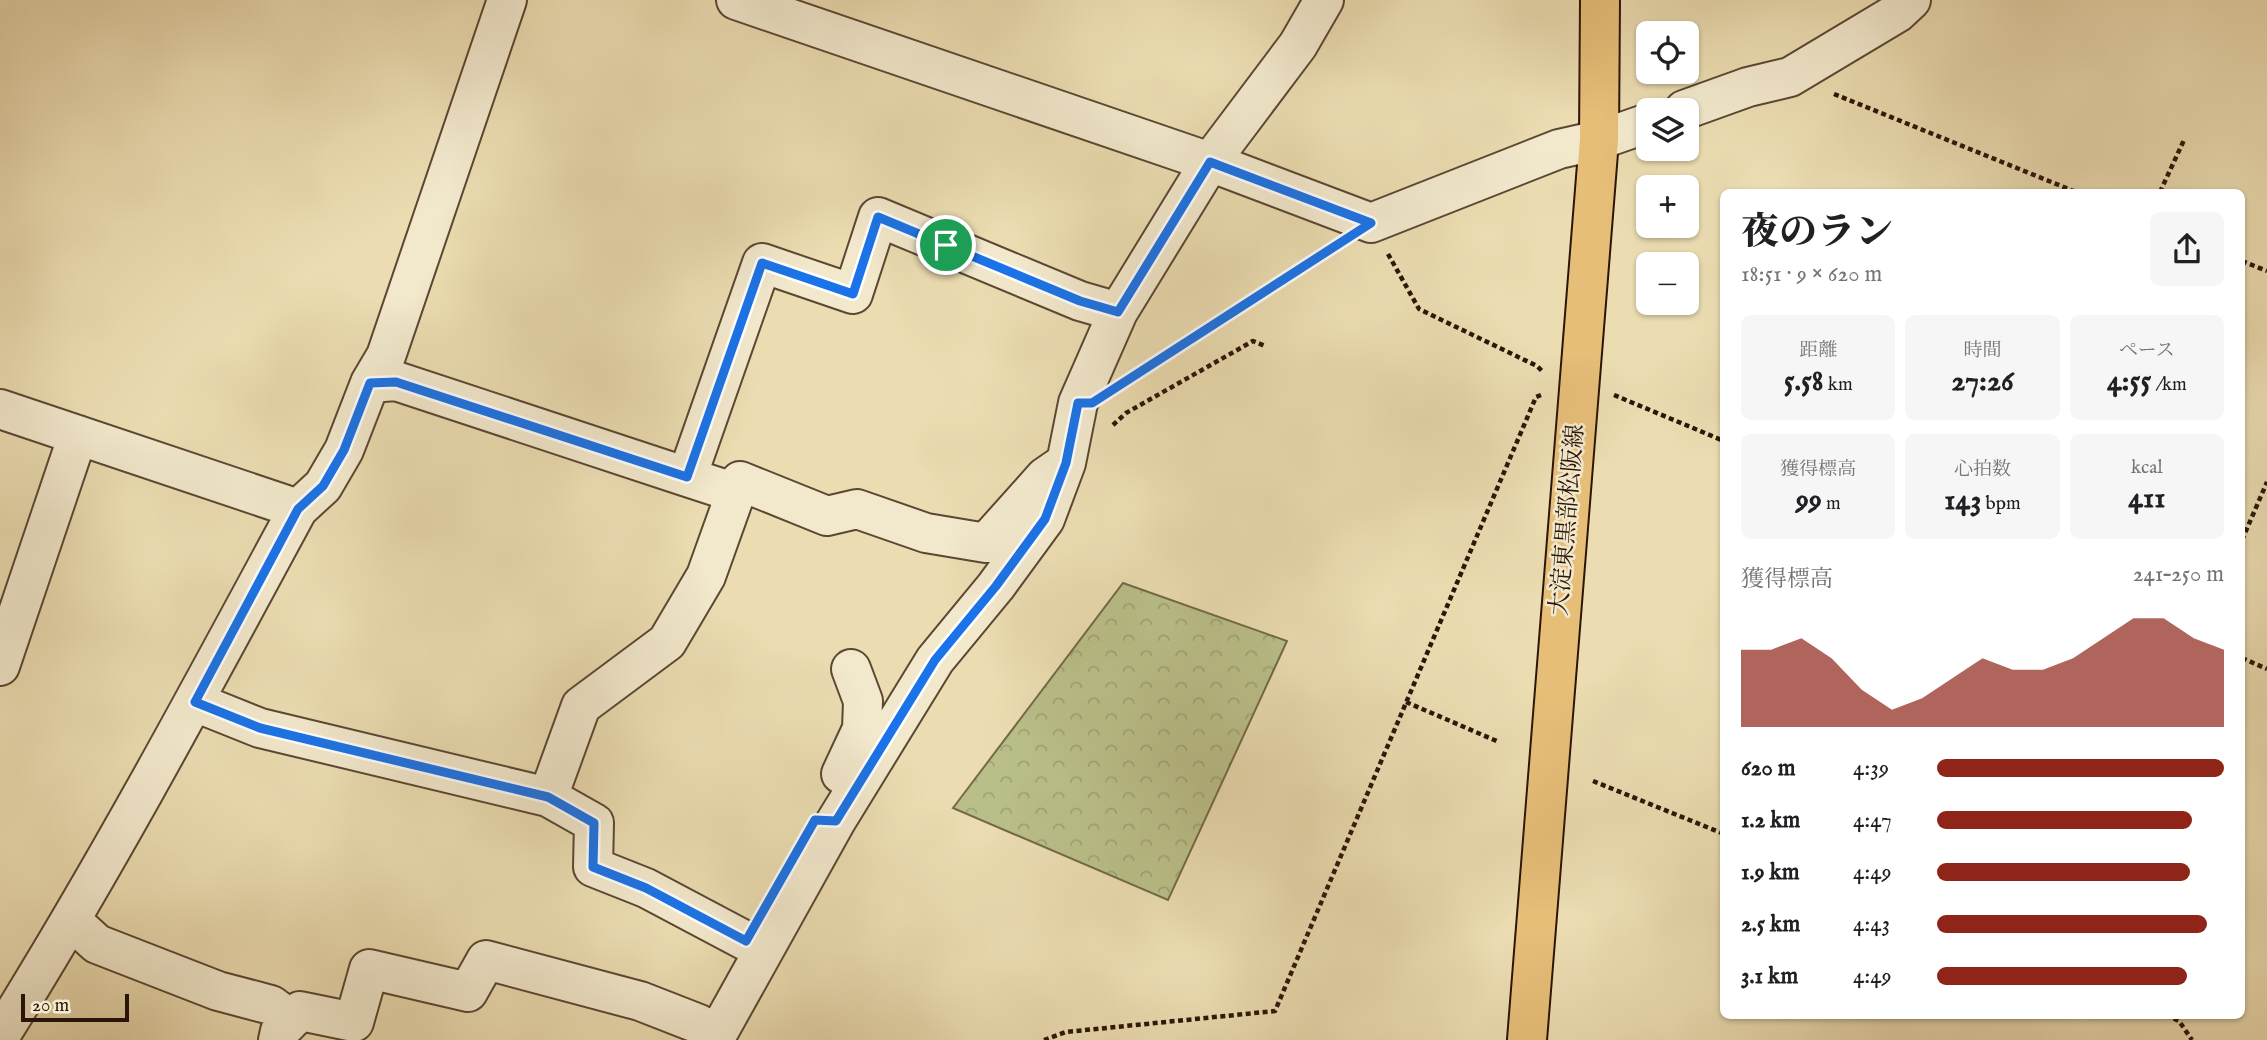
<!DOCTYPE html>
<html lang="ja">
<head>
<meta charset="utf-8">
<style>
	:root { --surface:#fff; --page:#f6f6f6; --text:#202124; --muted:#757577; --accent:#8f2418 }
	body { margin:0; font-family:"IM FELL English","Noto Serif JP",serif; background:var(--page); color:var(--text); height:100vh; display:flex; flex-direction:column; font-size:26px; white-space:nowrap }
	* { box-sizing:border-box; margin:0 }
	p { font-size:23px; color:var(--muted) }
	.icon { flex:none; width:38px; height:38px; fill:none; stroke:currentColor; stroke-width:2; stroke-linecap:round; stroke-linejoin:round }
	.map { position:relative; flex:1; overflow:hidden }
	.sheet { position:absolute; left:1720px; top:189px; width:525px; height:830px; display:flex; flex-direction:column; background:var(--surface); border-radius:10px; box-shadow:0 2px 5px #0004 }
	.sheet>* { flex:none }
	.tools { position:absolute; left:1636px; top:21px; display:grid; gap:14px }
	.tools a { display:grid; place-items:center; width:63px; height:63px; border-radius:10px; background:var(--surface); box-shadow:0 2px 5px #0004; font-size:35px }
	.scale { position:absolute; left:21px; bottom:18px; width:108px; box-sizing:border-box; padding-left:7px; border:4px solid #2b1508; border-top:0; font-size:19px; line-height:24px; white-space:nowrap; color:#2b1508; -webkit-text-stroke:5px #f2e8cc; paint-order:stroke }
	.pin { position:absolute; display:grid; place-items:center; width:60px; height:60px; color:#fff; margin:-30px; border:4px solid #fff; border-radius:50%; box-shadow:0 2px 7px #0007 }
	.round { display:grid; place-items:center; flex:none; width:74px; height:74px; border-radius:10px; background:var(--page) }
	.overview { display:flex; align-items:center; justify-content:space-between; height:119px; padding:0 21px }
	h1 { font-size:38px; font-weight:800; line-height:52px }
	.stats { display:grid; grid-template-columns:repeat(3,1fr); gap:10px; height:119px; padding:7px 21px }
	.stats div { display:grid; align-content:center; border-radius:10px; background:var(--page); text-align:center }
	.stats b { font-size:30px; font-weight:800 }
	.stats small { font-size:19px; font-weight:400 }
	.stats p { font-size:19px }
	.chart { height:196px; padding:14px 21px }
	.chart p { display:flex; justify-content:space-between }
	.chart svg { width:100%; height:126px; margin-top:7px; fill:var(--accent); opacity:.7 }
	ul { padding:0 21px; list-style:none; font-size:23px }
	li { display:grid; grid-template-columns:112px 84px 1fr; align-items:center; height:52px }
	li i { height:18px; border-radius:9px; background:var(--accent) }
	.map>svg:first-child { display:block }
</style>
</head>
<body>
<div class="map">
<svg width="2267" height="1040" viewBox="0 0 2267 1040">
	<defs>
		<pattern id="forest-crowns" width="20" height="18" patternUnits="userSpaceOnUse" patternTransform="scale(1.75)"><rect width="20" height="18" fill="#babf89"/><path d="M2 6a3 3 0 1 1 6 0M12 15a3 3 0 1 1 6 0" fill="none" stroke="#a0a375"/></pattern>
	</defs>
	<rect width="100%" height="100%" fill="#ebdcb1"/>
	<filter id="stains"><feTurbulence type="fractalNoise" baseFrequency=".00286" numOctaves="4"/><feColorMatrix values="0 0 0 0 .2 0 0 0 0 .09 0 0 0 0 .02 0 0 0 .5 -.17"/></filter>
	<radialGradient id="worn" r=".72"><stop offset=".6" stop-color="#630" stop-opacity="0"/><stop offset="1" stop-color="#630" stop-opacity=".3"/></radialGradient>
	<!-- forest -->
	<path fill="url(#forest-crowns)" stroke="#726a48" stroke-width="2" d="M 1123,583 L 1287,641 L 1168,900 L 953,808 Z"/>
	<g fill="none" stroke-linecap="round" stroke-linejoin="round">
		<defs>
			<path id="minor" d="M 736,0 L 1210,162 L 1371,223 L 1559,149 L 1599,140 L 1648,123
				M 1684,110 L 1748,87 L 1790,77 L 1897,13 L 1911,0
				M 370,383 L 396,381 L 687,477
				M 0,409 L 298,509
				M 736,493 L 687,477 L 762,263 L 853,294 L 878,217 L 1080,301 L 1118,312
				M 0,666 L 78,435
				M 195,702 L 260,728 L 548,797 L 581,706 L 667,642 L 706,576 L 740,481 L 827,516 L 857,509 L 926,533 L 986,543 L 1045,477 L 1061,466
				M 841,774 L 862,729 L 863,701 L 851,669
				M 548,797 L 594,823 L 593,867 L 646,888 L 746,941
				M 72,921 L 97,944 L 218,991 L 271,1005 L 291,1020
				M 0,1036 C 107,865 202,687 298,509 L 323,486 L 344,450 L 370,383 L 386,356 L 507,0
				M 278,1040 L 280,1031 L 300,1011 L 354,1022 L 369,969 L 468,992 L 486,960 L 640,1001 L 699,1024
				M 714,1040 L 836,821 L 935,660 L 996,586 L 1045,519 L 1066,463 L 1078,403 L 1118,312 L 1210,162 L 1298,45 L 1324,0"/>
			<path id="major" d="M 1527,1040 L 1599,140 L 1600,0"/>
		</defs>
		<!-- minor casing -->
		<use href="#minor" stroke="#5b4732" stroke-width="42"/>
		<!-- major casing -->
		<use href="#major" stroke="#2b1508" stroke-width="42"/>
		<!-- path -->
		<path stroke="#2b1508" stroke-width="4.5" stroke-dasharray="5 3.5" stroke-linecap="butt" d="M 1834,94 L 2076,192
			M 2160,192 L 2184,140
			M 1388,254 L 1419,309 L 1537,366 L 1542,371
			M 2242,261 L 2267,271
			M 1130,379 L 1331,249
			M 1614,395 L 1724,441
			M 1113,425 L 1126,413 L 1253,341 L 1265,346
			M 2242,540 L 2267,482
			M 2242,658 L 2267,669
			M 1406,702 L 1499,742
			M 1593,781 L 1724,834
			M 2166,1015 L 2179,1021 L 2192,1040
			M 2040,1017 L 2041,1015
			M 1044,1040 L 1066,1032 L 1275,1011 L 1536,397 L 1541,395"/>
		<!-- minor -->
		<use href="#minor" stroke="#f2e8cc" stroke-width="38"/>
		<!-- major -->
		<use href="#major" stroke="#e6be78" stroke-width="38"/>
	</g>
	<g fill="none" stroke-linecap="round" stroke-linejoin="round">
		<defs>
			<path id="route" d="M 1210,162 L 1371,223 L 1092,403 L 1078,403 L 1066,463 L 1045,519 L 996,586 L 935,660 L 836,821 L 815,820 L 746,941 L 646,888 L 593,867 L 594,823 L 548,797 L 260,728 L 195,702 L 298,509 L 323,486 L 344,450 L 370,383 L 396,382 L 687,477 L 762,263 L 853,294 L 878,217 L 1080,301 L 1118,312 Z"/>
		</defs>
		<!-- route casing -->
		<use href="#route" stroke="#fff" stroke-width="14"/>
		<!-- route -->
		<use href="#route" stroke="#1a73e8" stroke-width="9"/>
	</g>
	<g text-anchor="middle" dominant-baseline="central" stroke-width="5" stroke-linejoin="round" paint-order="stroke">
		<!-- street labels -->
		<g font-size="24" fill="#2b1508" stroke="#f2e8cc">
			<text transform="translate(1568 520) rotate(-85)">大淀東黒部松阪線</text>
		</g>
	</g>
	<rect width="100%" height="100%" filter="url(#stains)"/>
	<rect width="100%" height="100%" fill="url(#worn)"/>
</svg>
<div class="tools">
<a><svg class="icon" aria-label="locate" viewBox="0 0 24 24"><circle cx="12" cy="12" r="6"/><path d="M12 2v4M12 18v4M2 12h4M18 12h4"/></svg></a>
<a><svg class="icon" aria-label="layers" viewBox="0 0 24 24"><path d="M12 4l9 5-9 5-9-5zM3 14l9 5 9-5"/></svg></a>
<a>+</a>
<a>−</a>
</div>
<div class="scale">20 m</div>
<div class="pin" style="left:946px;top:245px;background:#1e9e55"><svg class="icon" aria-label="arrive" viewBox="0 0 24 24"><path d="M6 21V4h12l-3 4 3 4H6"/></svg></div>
<section class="sheet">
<div class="overview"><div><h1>夜のラン</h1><p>18:51 · 9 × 620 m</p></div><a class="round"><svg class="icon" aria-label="share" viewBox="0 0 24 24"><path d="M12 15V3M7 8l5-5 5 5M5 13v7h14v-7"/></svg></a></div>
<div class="stats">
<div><p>距離</p><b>5.58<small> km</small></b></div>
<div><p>時間</p><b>27:26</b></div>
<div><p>ペース</p><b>4:55<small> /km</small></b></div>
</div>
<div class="stats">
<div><p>獲得標高</p><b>99<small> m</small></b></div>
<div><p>心拍数</p><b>143<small> bpm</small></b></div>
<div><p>kcal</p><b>411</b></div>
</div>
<div class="chart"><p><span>獲得標高</span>241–250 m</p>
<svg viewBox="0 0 160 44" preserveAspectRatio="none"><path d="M0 44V17L10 17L20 13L30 20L40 31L50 38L60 34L70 27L80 20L90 24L100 24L110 20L120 13L130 6L140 6L150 13L160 17V44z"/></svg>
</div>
<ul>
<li><b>620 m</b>4:39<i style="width:100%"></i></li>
<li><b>1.2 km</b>4:47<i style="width:89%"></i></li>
<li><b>1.9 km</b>4:49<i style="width:88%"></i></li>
<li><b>2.5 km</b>4:43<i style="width:94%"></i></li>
<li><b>3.1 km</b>4:49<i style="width:87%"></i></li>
</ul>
</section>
</div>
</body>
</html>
